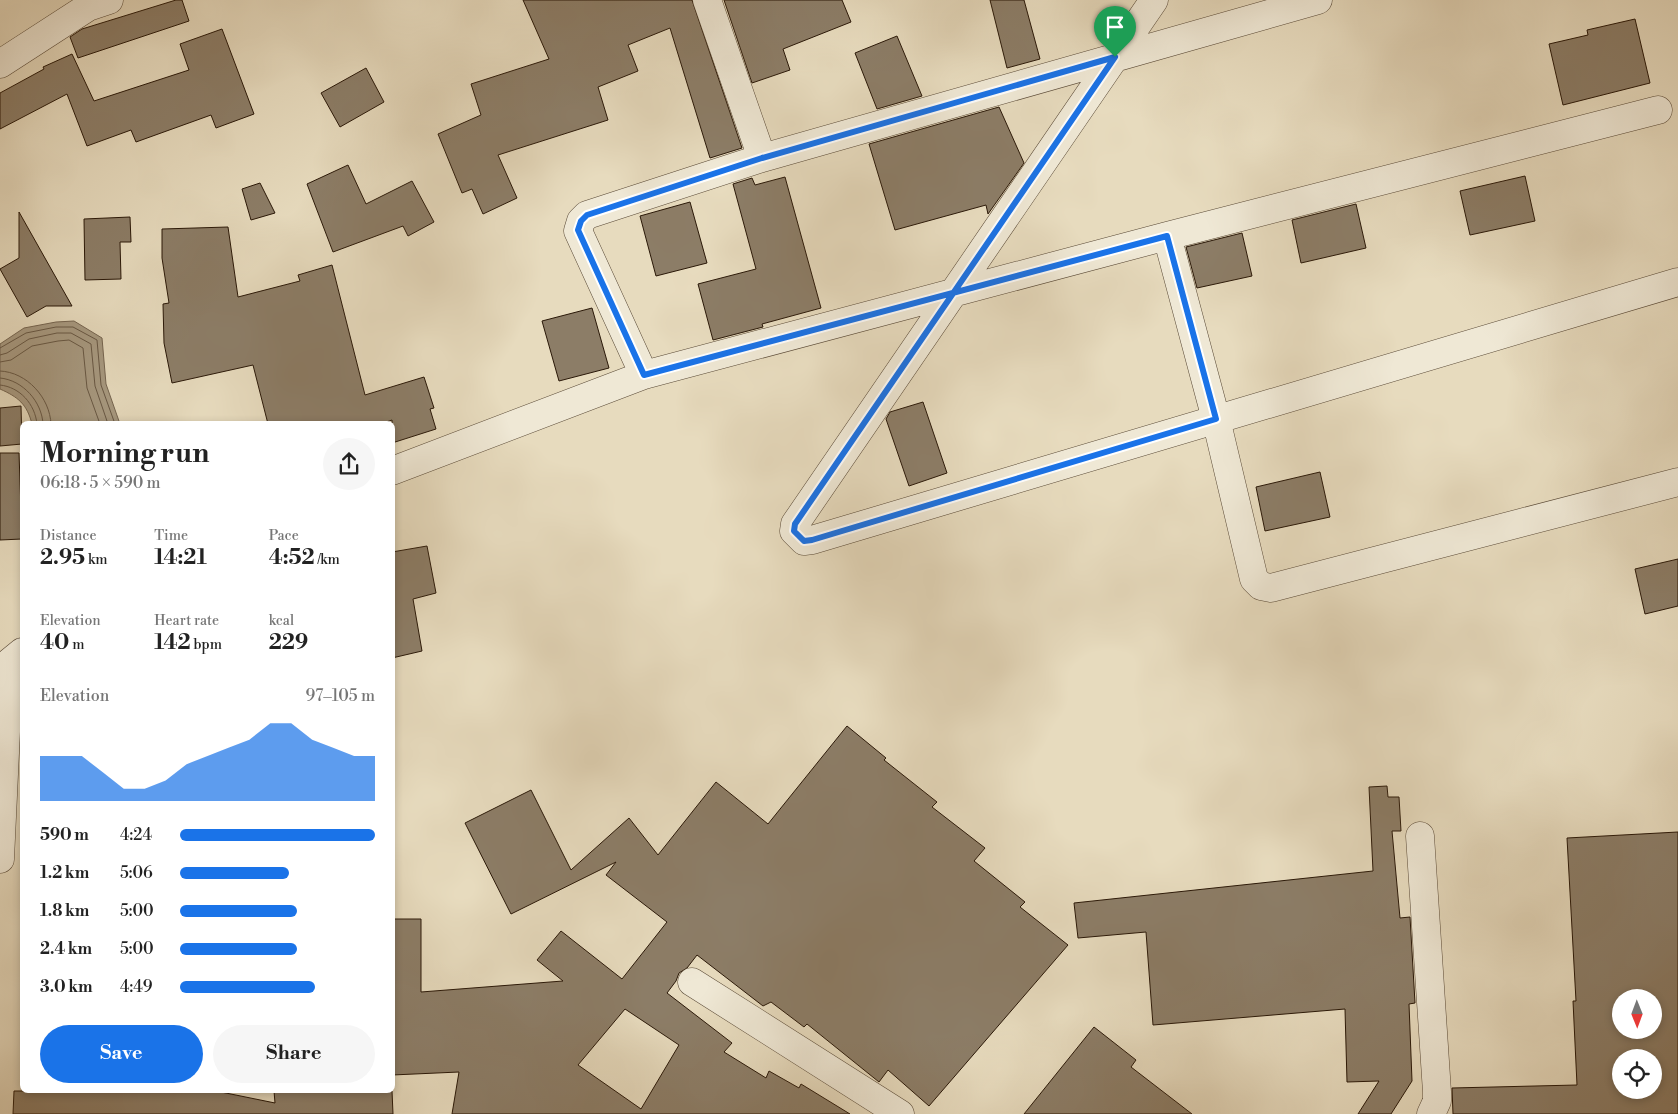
<!DOCTYPE html>
<html lang="en">
<head>
<meta charset="utf-8">
<style>
	:root { --surface:#fff; --page:#f6f6f6; --text:#222; --muted:#767676; --accent:#1a73e8 }
	body { margin:0; font-family:"Libre Bodoni",serif; background:var(--page); color:var(--text); height:100vh; display:flex; flex-direction:column; font-size:19px; white-space:nowrap }
	* { box-sizing:border-box; margin:0 }
	p { font-size:16px; color:var(--muted) }
	.icon { flex:none; width:28px; height:28px; fill:none; stroke:currentColor; stroke-width:2; stroke-linecap:round; stroke-linejoin:round }
	.map { position:relative; flex:1; overflow:hidden }
	.side { position:absolute; left:20px; top:421px; width:375px; height:672px; display:flex; flex-direction:column; background:var(--surface); border-radius:8px; box-shadow:0 2px 8px #0003 }
	.side>* { flex:none }
	.needle { width:32px; rotate:179deg }
	.fabs { position:absolute; left:1612px; top:989px; display:grid; gap:10px }
	.fabs a { display:grid; place-items:center; width:50px; height:50px; border-radius:50%; background:var(--surface); box-shadow:0 2px 8px #0003; font-size:25px }
	.pin { position:absolute; display:grid; place-items:center; width:42px; height:42px; color:#fff; margin:-51px -21px; border-radius:50% 50% 50% 0; rotate:-45deg; box-shadow:0 0 5px #0007 }
	.pin .icon { rotate:45deg }
	.round { display:grid; place-items:center; flex:none; width:52px; height:52px; border-radius:26px; background:var(--page) }
	.overview { display:flex; align-items:center; justify-content:space-between; height:85px; padding:0 20px }
	h1 { font-size:28px; font-weight:700; line-height:38px }
	.figures { display:grid; grid-template-columns:repeat(3,1fr); gap:8px; height:85px; padding:5px 20px }
	.figures div { display:grid; align-content:center }
	.figures b { font-size:21px; font-weight:700 }
	.figures small { font-size:14px; font-weight:400 }
	.figures p { font-size:14px }
	.chart { height:140px; padding:10px 20px }
	.chart p { display:flex; justify-content:space-between }
	.chart svg { width:100%; height:90px; margin-top:5px; fill:var(--accent); opacity:.7 }
	.action { display:flex; gap:10px; margin-top:auto; padding:10px 20px }
	.action a { flex:1; height:58px; border-radius:30px; background:var(--accent); color:#fff; font-size:20px; font-weight:700; line-height:58px; text-align:center }
	.action a+a { background:var(--page); color:var(--text) }
	ul { padding:0 20px; list-style:none; font-size:16px }
	li { display:grid; grid-template-columns:80px 60px 1fr; align-items:center; height:38px }
	li i { height:12px; border-radius:6px; background:var(--accent) }
	.map>svg:first-child { display:block }
</style>
</head>
<body>
<div class="map">
<svg width="1678" height="1114" viewBox="0 0 1678 1114">
	<rect width="100%" height="100%" fill="#e7dbbe"/>
	<filter id="stains"><feTurbulence type="fractalNoise" baseFrequency=".004" numOctaves="4"/><feColorMatrix values="0 0 0 0 .2 0 0 0 0 .09 0 0 0 0 .02 0 0 0 .5 -.17"/></filter>
	<radialGradient id="worn" r=".72"><stop offset=".6" stop-color="#630" stop-opacity="0"/><stop offset="1" stop-color="#630" stop-opacity=".3"/></radialGradient>
	<!-- water -->
	<path fill="#a79980" stroke="#756550" d="M 74,321 L 102,338 L 106,384 L 120,424 L 32,424 C 27,404 18,397 0,389 L 0,344 L 24,328 L 56,322 Z"/>
	<g fill="none" stroke-linecap="round" stroke-linejoin="round">
		<!-- shore -->
		<path stroke="#685844" stroke-width="1" d="M 0,348 L 26,333 L 56,327 L 73,327 L 97,340 L 101,385 L 115,424
			M 0,355 L 7,353 L 29,339 L 57,333 L 71,333 L 91,344 L 95,386 L 108,424
			M 0,362 L 11,360 L 32,346 L 58,341 L 69,340 L 83,348 L 87,388 L 100,424
			M 0,371 C 27,372 50,398 51,424
			M 0,378 C 23,380 42,402 43,424
			M 0,385 C 20,387 35,404 37,424"/>
	</g>
	<!-- building -->
	<path fill="#8c7d67" stroke="#2a1808" fill-rule="evenodd" d="M 176,0 L 182,0 L 189,21 L 78,58 L 70,37 L 82,29 Z
		M 523,0 L 692,0 L 742,148 L 710,158 L 670,28 L 628,45 L 638,71 L 598,87 L 608,120 L 498,155 L 517,198 L 483,214 L 472,189 L 462,193 L 438,134 L 481,115 L 471,84 L 549,59 Z
		M 724,0 L 842,0 L 851,22 L 783,49 L 790,70 L 752,83 Z
		M 990,0 L 1024,0 L 1040,59 L 1007,68 Z
		M 1635,19 L 1650,83 L 1563,105 L 1549,44 L 1588,35 L 1587,30 Z
		M 222,29 L 254,114 L 216,128 L 211,115 L 136,142 L 131,130 L 87,146 L 67,94 L 0,129 L 0,93 L 44,69 L 43,67 L 72,54 L 94,101 L 189,70 L 180,44 Z
		M 897,36 L 922,96 L 877,109 L 855,53 Z
		M 366,68 L 384,102 L 340,127 L 321,93 Z
		M 999,107 L 1024,163 L 988,214 L 986,205 L 895,230 L 869,144 Z
		M 348,165 L 366,204 L 412,181 L 434,222 L 408,236 L 403,226 L 333,252 L 307,184 Z
		M 1525,176 L 1535,221 L 1470,235 L 1460,191 Z
		M 785,177 L 821,308 L 762,324 L 763,327 L 713,340 L 698,284 L 756,269 L 733,184 L 752,178 L 755,185 Z
		M 260,183 L 275,213 L 251,220 L 242,189 Z
		M 690,202 L 707,263 L 656,276 L 640,216 Z
		M 1356,204 L 1366,248 L 1301,263 L 1292,220 Z
		M 19,212 L 72,306 L 46,306 L 27,317 L 0,269 L 19,258 Z
		M 130,217 L 131,242 L 120,242 L 121,279 L 85,280 L 84,219 Z
		M 228,227 L 238,297 L 300,281 L 298,275 L 332,265 L 365,395 L 424,377 L 434,408 L 430,409 L 436,429 L 392,443 L 392,420 L 381,424 L 268,424 L 253,365 L 172,383 L 164,343 L 163,304 L 169,303 L 162,258 L 162,229 Z
		M 1242,233 L 1252,276 L 1197,288 L 1186,247 Z
		M 592,308 L 609,368 L 559,381 L 542,321 Z
		M 923,402 L 947,473 L 909,486 L 886,419 L 890,412 Z
		M 21,406 L 22,444 L 0,446 L 0,408 Z
		M 0,453 L 19,453 L 22,539 L 0,540 Z
		M 1320,472 L 1330,517 L 1265,531 L 1256,487 Z
		M 427,546 L 436,593 L 413,599 L 422,651 L 392,658 L 392,552 Z
		M 1678,559 L 1678,606 L 1645,614 L 1635,569 Z
		M 847,726 L 886,758 L 884,760 L 937,802 L 932,807 L 985,848 L 974,861 L 1025,902 L 1020,907 L 1068,945 L 929,1106 L 888,1070 L 879,1082 L 807,1024 L 804,1027 L 771,1002 L 763,1006 L 697,955 L 687,968 L 679,973 L 676,981 L 667,993 L 732,1043 L 724,1052 L 766,1078 L 769,1071 L 799,1088 L 801,1084 L 850,1114 L 452,1114 L 459,1072 L 392,1075 L 392,919 L 421,919 L 421,992 L 563,981 L 537,960 L 561,931 L 622,979 L 667,922 L 606,875 L 616,862 L 511,914 L 465,823 L 531,790 L 571,870 L 629,818 L 658,855 L 716,782 L 768,824 ZM 625,1009 L 679,1045 L 641,1109 L 578,1065 Z
		M 1387,786 L 1388,797 L 1399,797 L 1401,831 L 1392,831 L 1400,918 L 1410,917 L 1415,1003 L 1409,1004 L 1412,1081 L 1391,1114 L 1358,1114 L 1379,1081 L 1347,1082 L 1345,1009 L 1153,1025 L 1146,932 L 1078,938 L 1074,903 L 1373,871 L 1369,787 Z
		M 1678,832 L 1678,1114 L 1453,1114 L 1452,1088 L 1577,1085 L 1573,1001 L 1576,1001 L 1567,838 ZM 1621,998 L 1654,998 L 1654,1030 L 1621,1030 ZM 1621,1058 L 1654,1058 L 1654,1090 L 1621,1090 Z
		M 1094,1027 L 1136,1060 L 1131,1067 L 1192,1114 L 1024,1114 Z
		M 14,1091 L 216,1091 L 275,1103 L 274,1091 L 392,1091 L 393,1114 L 13,1114 Z"/>
	<g fill="none" stroke-linecap="round" stroke-linejoin="round">
		<defs>
			<path id="minor" d="M 707,0 L 762,158
				M 1154,0 L 795,524 L 794,531 L 804,541 L 812,540 L 1678,282
				M 0,64 L 88,7 L 109,0
				M 1167,236 L 1216,419 L 1254,579 L 1261,586 L 1271,588 L 1678,482
				M 644,375 L 578,231 L 581,221 L 587,215 L 762,158 L 1318,0
				M 392,471 L 644,375 L 1167,236 L 1658,110
				M 1420,836 L 1437,1092 L 1437,1101 L 1431,1114
				M 0,859 L 9,668 L 11,661 L 22,652
				M 692,982 L 900,1114"/>
		</defs>
		<!-- minor casing -->
		<use href="#minor" stroke="#594936" stroke-width="29"/>
		<!-- minor -->
		<use href="#minor" stroke="#efe8d5" stroke-width="28"/>
	</g>
	<g fill="none" stroke-linecap="round" stroke-linejoin="round">
		<defs>
			<path id="route" d="M 1115,57 L 762,158 L 587,215 L 581,221 L 578,230 L 644,375 L 1167,236 L 1216,419 L 812,540 L 804,541 L 794,531 L 795,524 C 902,369 1008,213 1115,57"/>
		</defs>
		<!-- route casing -->
		<use href="#route" stroke="#fff" stroke-width="10"/>
		<!-- route -->
		<use href="#route" stroke="#1a73e8" stroke-width="6"/>
	</g>
	<rect width="100%" height="100%" filter="url(#stains)"/>
	<rect width="100%" height="100%" fill="url(#worn)"/>
</svg>
<div class="fabs">
<a><svg class="needle" viewBox="-14 -14 28 28"><path d="M0-13l5 13h-10z" fill="#e53935"/><path d="M0 13l5-13h-10z" fill="#767676"/></svg></a>
<a><svg class="icon" aria-label="locate" viewBox="0 0 24 24"><circle cx="12" cy="12" r="6"/><path d="M12 2v4M12 18v4M2 12h4M18 12h4"/></svg></a>
</div>
<div class="pin" style="left:1115px;top:57px;background:#1e9e55"><svg class="icon" aria-label="arrive" viewBox="0 0 24 24"><path d="M6 21V4h12l-3 4 3 4H6"/></svg></div>
<section class="side">
<div class="overview"><div><h1>Morning run</h1><p>06:18 · 5 × 590 m</p></div><a class="round"><svg class="icon" aria-label="share" viewBox="0 0 24 24"><path d="M12 15V3M7 8l5-5 5 5M5 13v7h14v-7"/></svg></a></div>
<div class="figures">
<div><p>Distance</p><b>2.95<small> km</small></b></div>
<div><p>Time</p><b>14:21</b></div>
<div><p>Pace</p><b>4:52<small> /km</small></b></div>
</div>
<div class="figures">
<div><p>Elevation</p><b>40<small> m</small></b></div>
<div><p>Heart rate</p><b>142<small> bpm</small></b></div>
<div><p>kcal</p><b>229</b></div>
</div>
<div class="chart"><p><span>Elevation</span>97–105 m</p>
<svg viewBox="0 0 160 44" preserveAspectRatio="none"><path d="M0 44V22L10 22L20 22L30 30L40 38L50 38L60 34L70 26L80 22L90 18L100 14L110 6L120 6L130 14L140 18L150 22L160 22V44z"/></svg>
</div>
<ul>
<li><b>590 m</b>4:24<i style="width:100%"></i></li>
<li><b>1.2 km</b>5:06<i style="width:56%"></i></li>
<li><b>1.8 km</b>5:00<i style="width:60%"></i></li>
<li><b>2.4 km</b>5:00<i style="width:60%"></i></li>
<li><b>3.0 km</b>4:49<i style="width:69%"></i></li>
</ul>
<div class="action"><a>Save</a><a>Share</a></div>
</section>
</div>
</body>
</html>
